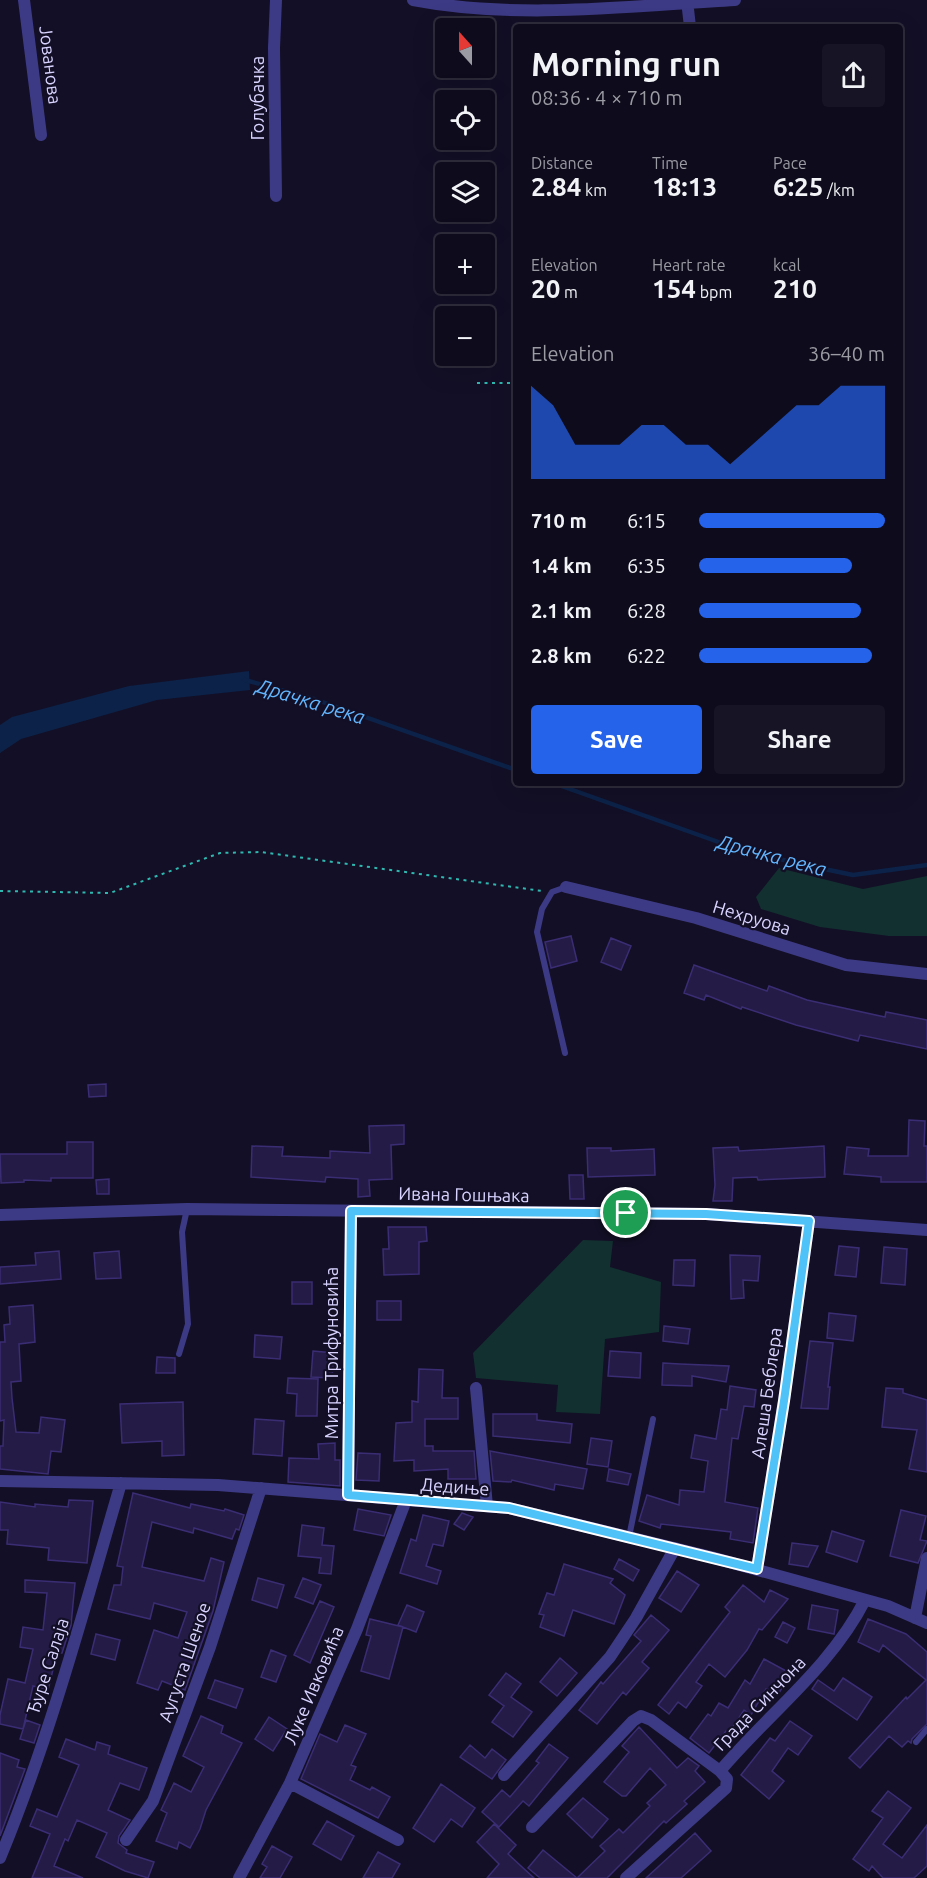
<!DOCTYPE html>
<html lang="en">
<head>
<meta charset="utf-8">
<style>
	:root { --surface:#0e0b1c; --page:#171425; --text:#f1f3f6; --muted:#9b9ba3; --line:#2e2b3b; --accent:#2563eb }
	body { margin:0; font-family:Ubuntu,sans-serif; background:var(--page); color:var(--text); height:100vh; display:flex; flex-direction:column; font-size:22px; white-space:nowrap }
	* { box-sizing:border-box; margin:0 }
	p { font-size:20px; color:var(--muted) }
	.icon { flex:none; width:33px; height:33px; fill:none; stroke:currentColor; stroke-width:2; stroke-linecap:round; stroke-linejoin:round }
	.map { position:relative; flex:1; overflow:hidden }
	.details { position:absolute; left:513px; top:24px; width:390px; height:762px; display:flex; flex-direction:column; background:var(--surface); border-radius:6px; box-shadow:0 6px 24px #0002,0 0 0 2px var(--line) }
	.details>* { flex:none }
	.needle { width:39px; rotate:339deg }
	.tools { position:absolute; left:435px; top:18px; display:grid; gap:12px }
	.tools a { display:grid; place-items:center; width:60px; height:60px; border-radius:6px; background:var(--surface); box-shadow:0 6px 24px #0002,0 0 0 2px var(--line); font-size:30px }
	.pin { position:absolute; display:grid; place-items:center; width:51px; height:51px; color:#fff; margin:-26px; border:3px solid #fff; border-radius:50%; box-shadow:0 2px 6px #0007 }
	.round { display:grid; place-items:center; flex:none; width:63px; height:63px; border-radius:6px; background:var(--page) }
	.summary { display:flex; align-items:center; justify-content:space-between; height:102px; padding:0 18px }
	h1 { font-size:33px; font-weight:700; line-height:45px }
	.metrics { display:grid; grid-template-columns:repeat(3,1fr); gap:9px; height:102px; padding:6px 18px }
	.metrics div { display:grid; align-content:center }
	.metrics b { font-size:26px; font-weight:700 }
	.metrics small { font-size:16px; font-weight:400 }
	.metrics p { font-size:16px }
	.chart { height:168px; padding:12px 18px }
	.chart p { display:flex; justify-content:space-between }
	.chart svg { width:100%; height:108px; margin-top:6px; fill:var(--accent); opacity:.7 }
	.primary-button { display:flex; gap:12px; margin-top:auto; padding:12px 18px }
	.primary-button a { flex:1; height:69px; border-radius:6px; background:var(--accent); color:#fff; font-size:24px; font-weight:700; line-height:69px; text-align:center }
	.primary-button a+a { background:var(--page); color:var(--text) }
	ul { padding:0 18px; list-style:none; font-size:20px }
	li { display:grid; grid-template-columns:96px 72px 1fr; align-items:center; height:45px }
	li i { height:15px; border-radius:8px; background:var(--accent) }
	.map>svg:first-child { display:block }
</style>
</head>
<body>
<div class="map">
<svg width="927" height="1878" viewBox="0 0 927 1878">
	<rect width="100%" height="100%" fill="#130f26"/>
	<!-- green -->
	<path fill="#12302f" d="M 779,868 L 863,889 L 927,876 L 927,936 L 889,936 L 820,927 L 761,909 L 756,897 Z
		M 583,1240 L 613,1241 L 610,1267 L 661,1282 L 659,1332 L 605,1339 L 600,1414 L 556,1412 L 558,1385 L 476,1378 L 473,1353 Z"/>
	<!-- water -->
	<path fill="#0c2248" d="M 249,671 L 250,690 L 157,700 L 21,739 L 0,753 L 0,725 L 12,717 L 129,686 Z"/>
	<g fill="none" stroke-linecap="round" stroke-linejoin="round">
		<!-- stream -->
		<path stroke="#0c2248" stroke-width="4.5" d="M 245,680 L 314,699 L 516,770
			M 553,783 L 724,844 L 791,862 L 853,875 L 927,865"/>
	</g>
	<!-- building -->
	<path fill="#241b47" stroke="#3b2d73" stroke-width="1.5" d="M 571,936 L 577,961 L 551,968 L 545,942 Z
		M 611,938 L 631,946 L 621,970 L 601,962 Z
		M 694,965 L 767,991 L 769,986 L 807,1000 L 885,1017 L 886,1012 L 927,1020 L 927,1049 L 860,1035 L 858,1041 L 796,1025 L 742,1007 L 741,1009 L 706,995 L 704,1000 L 684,993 Z
		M 106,1084 L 106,1096 L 89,1097 L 88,1085 Z
		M 909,1120 L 925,1121 L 924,1146 L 927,1146 L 927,1182 L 881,1182 L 881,1177 L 844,1174 L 847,1147 L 869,1149 L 868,1156 L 908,1156 Z
		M 404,1125 L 404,1144 L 391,1145 L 392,1179 L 369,1180 L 370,1196 L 358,1197 L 358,1179 L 326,1177 L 325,1182 L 251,1177 L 252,1146 L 283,1147 L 282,1156 L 330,1158 L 330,1151 L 370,1153 L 369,1126 Z
		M 67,1142 L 93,1142 L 93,1178 L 51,1178 L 51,1181 L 24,1180 L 24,1182 L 1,1183 L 0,1154 L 67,1154 Z
		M 824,1146 L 825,1177 L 758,1180 L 757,1177 L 733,1178 L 732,1201 L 713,1201 L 715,1185 L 713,1148 L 738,1147 L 739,1151 Z
		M 587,1148 L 611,1148 L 611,1151 L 654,1149 L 655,1175 L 588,1177 Z
		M 569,1175 L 583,1175 L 584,1199 L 570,1199 Z
		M 109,1179 L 109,1194 L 97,1194 L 96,1180 Z
		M 388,1227 L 426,1227 L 427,1241 L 419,1242 L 419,1274 L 384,1275 L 383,1249 L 389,1249 Z
		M 839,1246 L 859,1248 L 856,1277 L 835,1275 Z
		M 884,1247 L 907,1249 L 905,1285 L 881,1283 Z
		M 59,1251 L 61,1279 L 0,1284 L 0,1267 L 36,1265 L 35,1253 Z
		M 119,1251 L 121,1278 L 96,1279 L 94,1253 Z
		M 730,1255 L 760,1256 L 758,1281 L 743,1280 L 744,1298 L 731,1299 Z
		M 674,1260 L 695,1260 L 694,1286 L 673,1285 Z
		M 292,1282 L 312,1282 L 312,1304 L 292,1304 Z
		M 377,1301 L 401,1301 L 401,1320 L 377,1320 Z
		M 33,1305 L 35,1342 L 19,1344 L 21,1381 L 11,1382 L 12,1398 L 16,1432 L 39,1433 L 41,1417 L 65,1420 L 61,1452 L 51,1451 L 48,1474 L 0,1469 L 0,1446 L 3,1446 L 4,1420 L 0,1421 L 0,1342 L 5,1342 L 4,1325 L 10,1324 L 9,1307 Z
		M 829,1313 L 856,1316 L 853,1341 L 827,1338 Z
		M 664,1326 L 690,1329 L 688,1344 L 663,1341 Z
		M 255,1335 L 282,1337 L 280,1359 L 254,1357 Z
		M 810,1341 L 833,1343 L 828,1387 L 830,1387 L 828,1409 L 801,1408 Z
		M 313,1351 L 334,1353 L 332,1378 L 311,1377 Z
		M 610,1351 L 641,1353 L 640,1378 L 608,1376 Z
		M 157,1357 L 175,1358 L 175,1373 L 156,1373 Z
		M 663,1363 L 680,1364 L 729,1366 L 726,1382 L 692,1376 L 692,1386 L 662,1385 Z
		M 419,1369 L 443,1370 L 442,1398 L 458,1398 L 458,1419 L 425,1419 L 425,1446 L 433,1446 L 433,1451 L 474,1451 L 476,1479 L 448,1479 L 448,1469 L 414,1471 L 414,1460 L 394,1461 L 396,1423 L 412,1422 L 412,1401 L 418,1402 Z
		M 288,1378 L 318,1379 L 317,1416 L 296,1416 L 297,1394 L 287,1393 Z
		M 730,1386 L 756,1390 L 754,1407 L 744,1406 L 738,1439 L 732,1438 L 725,1502 L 758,1508 L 753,1543 L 730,1539 L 731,1532 L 661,1524 L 660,1528 L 639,1521 L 647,1495 L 679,1505 L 680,1490 L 704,1492 L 708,1461 L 691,1458 L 695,1435 L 716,1439 L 721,1409 L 727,1410 Z
		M 886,1388 L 903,1389 L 903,1393 L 927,1400 L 927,1472 L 909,1469 L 917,1430 L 882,1427 Z
		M 183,1402 L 184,1455 L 162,1456 L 162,1441 L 122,1443 L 120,1404 Z
		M 493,1414 L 537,1414 L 537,1420 L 572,1424 L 570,1443 L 493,1436 Z
		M 255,1419 L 284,1421 L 282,1456 L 253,1454 Z
		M 591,1438 L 612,1441 L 608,1467 L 587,1464 Z
		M 335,1443 L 335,1460 L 340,1460 L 340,1486 L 288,1482 L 289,1458 L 319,1459 L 318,1444 Z
		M 490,1451 L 587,1469 L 583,1489 L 555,1484 L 554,1490 L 512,1480 L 511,1482 L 493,1481 Z
		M 358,1453 L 380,1454 L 379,1481 L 356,1480 Z
		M 609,1469 L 631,1474 L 628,1485 L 607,1481 Z
		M 133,1493 L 190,1508 L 191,1504 L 224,1511 L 225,1509 L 244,1515 L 239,1530 L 236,1529 L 232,1539 L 194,1528 L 193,1533 L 152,1522 L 142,1567 L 204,1581 L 211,1558 L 224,1562 L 213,1611 L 185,1690 L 162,1681 L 158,1690 L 137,1683 L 154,1630 L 178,1638 L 187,1612 L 154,1603 L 150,1619 L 108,1609 L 114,1585 L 121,1585 L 123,1567 L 117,1566 Z
		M 69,1500 L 93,1501 L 87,1563 L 48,1560 L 49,1548 L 7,1544 L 8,1530 L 0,1530 L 0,1502 L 35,1507 L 35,1504 L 68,1507 Z
		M 358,1509 L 391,1515 L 384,1536 L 354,1530 Z
		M 901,1510 L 926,1516 L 920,1540 L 927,1541 L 918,1563 L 890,1556 Z
		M 462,1513 L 473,1517 L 464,1530 L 454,1524 Z
		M 423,1515 L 449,1521 L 443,1546 L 433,1544 L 426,1566 L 441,1571 L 437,1584 L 400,1573 L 411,1539 L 416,1541 Z
		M 302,1525 L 324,1528 L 322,1545 L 334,1546 L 331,1574 L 319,1573 L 321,1558 L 298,1556 Z
		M 832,1531 L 864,1541 L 857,1562 L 826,1552 Z
		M 792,1543 L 818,1546 L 808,1567 L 789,1564 Z
		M 619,1559 L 639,1570 L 633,1581 L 614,1569 Z
		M 564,1564 L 613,1579 L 610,1583 L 625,1595 L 614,1624 L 573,1610 L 564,1636 L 540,1627 L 544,1615 L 539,1614 L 547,1593 L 554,1595 Z
		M 677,1571 L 699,1585 L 681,1612 L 659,1598 Z
		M 258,1578 L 284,1585 L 277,1608 L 252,1600 Z
		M 303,1578 L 321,1585 L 313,1604 L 295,1597 Z
		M 25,1580 L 75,1583 L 71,1625 L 62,1653 L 57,1653 L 48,1690 L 33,1686 L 23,1729 L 0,1724 L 0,1715 L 8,1679 L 25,1683 L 33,1649 L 20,1647 L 23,1627 L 43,1630 L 47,1593 L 25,1592 Z
		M 743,1585 L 764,1602 L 770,1590 L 788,1599 L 762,1630 L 759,1629 L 747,1650 L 725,1677 L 709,1664 L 696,1682 L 702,1686 L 686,1708 L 678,1702 L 669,1714 L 658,1705 L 730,1612 L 725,1607 Z
		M 320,1601 L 334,1607 L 310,1663 L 294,1655 Z
		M 407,1605 L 424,1612 L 416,1632 L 403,1627 L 389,1679 L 361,1671 L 371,1636 L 366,1635 L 370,1619 L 403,1627 L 398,1625 Z
		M 812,1605 L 838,1610 L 834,1634 L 808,1629 Z
		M 651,1615 L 669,1630 L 642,1662 L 649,1668 L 626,1695 L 623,1692 L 597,1724 L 579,1710 L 601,1682 L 603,1684 L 641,1641 L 634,1635 Z
		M 868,1619 L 906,1634 L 927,1652 L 927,1724 L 912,1739 L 911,1743 L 908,1741 L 902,1747 L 889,1736 L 860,1768 L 849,1758 L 906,1697 L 907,1699 L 926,1680 L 883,1645 L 879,1652 L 858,1642 Z
		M 783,1622 L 795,1628 L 787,1643 L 775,1637 Z
		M 96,1634 L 120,1640 L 115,1660 L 91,1654 Z
		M 271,1650 L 286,1656 L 276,1682 L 261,1677 Z
		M 560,1658 L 577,1673 L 557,1696 L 540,1682 Z
		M 764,1659 L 790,1673 L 778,1695 L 766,1689 L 751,1715 L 744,1710 L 729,1733 L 726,1731 L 709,1753 L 690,1738 L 708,1714 L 711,1716 L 719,1703 L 728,1708 L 745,1680 L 750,1684 Z
		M 506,1673 L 521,1684 L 511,1697 L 532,1712 L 513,1737 L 492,1722 L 504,1706 L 489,1695 Z
		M 843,1678 L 872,1697 L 857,1720 L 812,1689 L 818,1680 L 834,1691 Z
		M 215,1680 L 243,1689 L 236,1708 L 208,1698 Z
		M 201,1716 L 223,1726 L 221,1733 L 242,1743 L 206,1810 L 200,1829 L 190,1848 L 179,1842 L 177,1849 L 156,1841 L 167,1813 L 161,1810 L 174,1783 L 191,1792 L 204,1767 L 183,1756 Z
		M 269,1717 L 287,1729 L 273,1751 L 255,1739 Z
		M 26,1720 L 40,1725 L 34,1743 L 20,1739 Z
		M 790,1721 L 812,1736 L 798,1755 L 788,1748 L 772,1771 L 784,1781 L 769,1799 L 741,1775 L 770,1738 L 775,1741 Z
		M 345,1725 L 366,1734 L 351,1765 L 356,1767 L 350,1780 L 370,1790 L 372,1787 L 390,1797 L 378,1818 L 301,1779 L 320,1734 L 337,1742 Z
		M 639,1727 L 677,1768 L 688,1758 L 699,1766 L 695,1771 L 705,1782 L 684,1801 L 687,1804 L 666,1823 L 664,1821 L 607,1878 L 540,1878 L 528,1868 L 543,1850 L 577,1878 L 605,1851 L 600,1846 L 619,1829 L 623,1833 L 650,1806 L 647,1803 L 666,1785 L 650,1768 L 626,1796 L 622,1796 L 604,1782 L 629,1752 L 622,1746 Z
		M 66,1739 L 95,1750 L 97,1742 L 110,1746 L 108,1754 L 147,1768 L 139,1790 L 120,1783 L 108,1810 L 130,1820 L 119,1836 L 118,1843 L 127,1850 L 126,1853 L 154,1862 L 148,1878 L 125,1871 L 96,1857 L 107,1833 L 77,1820 L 68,1841 L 65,1839 L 54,1866 L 83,1878 L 32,1878 L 50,1834 L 30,1826 L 37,1809 L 57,1817 L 79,1765 L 59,1757 Z
		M 549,1744 L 568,1758 L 529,1806 L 523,1801 L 499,1827 L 482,1812 L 502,1790 L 510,1797 L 539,1763 L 536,1761 Z
		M 470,1745 L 485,1758 L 492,1749 L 506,1760 L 492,1779 L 460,1757 Z
		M 0,1753 L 19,1760 L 17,1767 L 25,1769 L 0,1836 Z
		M 441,1784 L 475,1808 L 462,1827 L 451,1819 L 434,1842 L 413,1828 Z
		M 888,1791 L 911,1808 L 883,1844 L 902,1858 L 927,1825 L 927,1866 L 914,1878 L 883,1878 L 872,1866 L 869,1871 L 853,1859 L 883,1818 L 872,1811 Z
		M 583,1798 L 608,1819 L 592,1838 L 567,1814 Z
		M 327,1821 L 354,1836 L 341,1860 L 313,1844 Z
		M 494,1824 L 516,1845 L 508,1854 L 534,1878 L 487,1878 L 499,1864 L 477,1842 Z
		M 695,1833 L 711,1851 L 681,1878 L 646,1878 Z
		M 272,1846 L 292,1857 L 280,1878 L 260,1878 L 267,1867 L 262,1864 Z
		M 378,1852 L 400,1864 L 392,1878 L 363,1878 Z"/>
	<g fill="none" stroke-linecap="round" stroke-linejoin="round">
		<!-- path -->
		<path stroke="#2fb8b0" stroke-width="2" stroke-dasharray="3 4.5" stroke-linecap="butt" d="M 477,383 L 516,383
			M 0,891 L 110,893 L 220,853 L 261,852 L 542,891"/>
		<!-- lane -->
		<path stroke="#3d3a85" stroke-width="6" d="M 565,1053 L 537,932 L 542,909 L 552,892 L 566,887
			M 179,1354 L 188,1324 L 182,1232 L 187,1209
			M 629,1537 L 653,1419
			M 916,1742 L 927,1729"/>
		<!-- street -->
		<path stroke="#3d3a85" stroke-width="12" d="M 24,0 L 41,135
			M 413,0 C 518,20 630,6 735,0
			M 687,0 L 690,27
			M 276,196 L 274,48 L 276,0
			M 566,887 L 696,918 L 846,965 L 927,974
			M 0,1215 L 187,1209 L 706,1214 L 927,1230
			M 476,1388 L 487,1506
			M 0,1481 L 218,1485 L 509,1508 L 711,1557 L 888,1606 L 927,1623
			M 348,1495 L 351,1211
			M 757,1569 L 784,1400 L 809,1221
			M 915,1618 L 927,1558
			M 504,1775 L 610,1657 L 636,1618 L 675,1548
			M 290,1783 L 398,1840
			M 532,1827 L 633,1721 L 641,1716 L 651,1720 L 720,1771 C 768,1714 831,1667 865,1600
			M 126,1840 L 153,1801 L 210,1647 L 261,1488
			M 0,1858 C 50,1737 84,1609 121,1483
			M 239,1878 L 290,1783 L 357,1629 L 406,1500
			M 626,1878 L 726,1788 L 727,1779 L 720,1771"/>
	</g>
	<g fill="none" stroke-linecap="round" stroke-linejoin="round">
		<defs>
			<path id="route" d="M 351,1211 L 706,1214 L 809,1221 L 784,1401 L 757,1569 L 509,1508 L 348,1495 Z"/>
		</defs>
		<!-- route casing -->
		<use href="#route" stroke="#fff" stroke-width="12"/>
		<!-- route -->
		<use href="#route" stroke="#4fc3f7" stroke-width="8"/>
	</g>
	<g text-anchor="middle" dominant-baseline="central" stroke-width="4.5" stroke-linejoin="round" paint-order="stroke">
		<!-- street labels -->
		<g font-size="18" fill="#d9d4ff" stroke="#130f26">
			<text transform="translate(51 65) rotate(83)">Јованова</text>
			<text transform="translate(257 98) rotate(-90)">Голубачка</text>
			<text transform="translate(752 917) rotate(17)">Нехруова</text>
			<text transform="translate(464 1194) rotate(1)">Ивана Гошњака</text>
			<text transform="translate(331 1353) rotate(-90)">Митра Трифуновића</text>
			<text transform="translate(766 1393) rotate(-82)">Алеша Беблера</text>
			<text transform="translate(455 1486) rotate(4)">Дедиње</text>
			<text transform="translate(184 1662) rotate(-71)">Аугуста Шеное</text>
			<text transform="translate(47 1666) rotate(-72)">Ђуре Салаја</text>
			<text transform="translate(313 1685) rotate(-67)">Луке Ивковића</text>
			<text transform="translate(759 1703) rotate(-46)">Града Синчона</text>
		</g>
		<!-- water labels -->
		<g font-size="20" font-style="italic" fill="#62b6ff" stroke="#130f26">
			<text transform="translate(311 701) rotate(17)">Драчка река</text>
			<text transform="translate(772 855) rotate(15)">Драчка река</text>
		</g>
	</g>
</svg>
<div class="tools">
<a><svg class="needle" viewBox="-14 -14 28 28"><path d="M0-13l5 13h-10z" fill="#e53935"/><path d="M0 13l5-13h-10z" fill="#9b9ba3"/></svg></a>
<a><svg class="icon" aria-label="locate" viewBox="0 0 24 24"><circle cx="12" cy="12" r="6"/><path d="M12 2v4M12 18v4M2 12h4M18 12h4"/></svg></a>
<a><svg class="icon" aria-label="layers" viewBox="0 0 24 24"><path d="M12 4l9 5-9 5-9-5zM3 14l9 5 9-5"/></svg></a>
<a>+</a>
<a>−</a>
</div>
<div class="pin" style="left:626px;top:1213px;background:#1e9e55"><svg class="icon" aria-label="arrive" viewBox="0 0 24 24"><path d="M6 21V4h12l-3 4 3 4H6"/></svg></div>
<section class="details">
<div class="summary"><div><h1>Morning run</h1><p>08:36 · 4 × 710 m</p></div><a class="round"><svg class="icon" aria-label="share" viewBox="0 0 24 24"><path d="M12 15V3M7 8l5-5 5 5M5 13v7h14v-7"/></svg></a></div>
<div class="metrics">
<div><p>Distance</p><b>2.84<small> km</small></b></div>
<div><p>Time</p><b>18:13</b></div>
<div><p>Pace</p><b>6:25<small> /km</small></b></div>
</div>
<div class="metrics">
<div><p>Elevation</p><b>20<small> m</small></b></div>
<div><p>Heart rate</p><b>154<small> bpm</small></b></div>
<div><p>kcal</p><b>210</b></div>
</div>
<div class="chart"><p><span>Elevation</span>36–40 m</p>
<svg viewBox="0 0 160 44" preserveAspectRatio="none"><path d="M0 44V6L10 14L20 30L30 30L40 30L50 22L60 22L70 30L80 30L90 38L100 30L110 22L120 14L130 14L140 6L150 6L160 6V44z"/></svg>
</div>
<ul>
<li><b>710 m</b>6:15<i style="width:100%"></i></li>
<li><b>1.4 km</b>6:35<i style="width:82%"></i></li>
<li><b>2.1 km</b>6:28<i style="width:87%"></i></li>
<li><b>2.8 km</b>6:22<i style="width:93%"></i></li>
</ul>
<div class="primary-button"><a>Save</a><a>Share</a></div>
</section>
</div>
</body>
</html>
